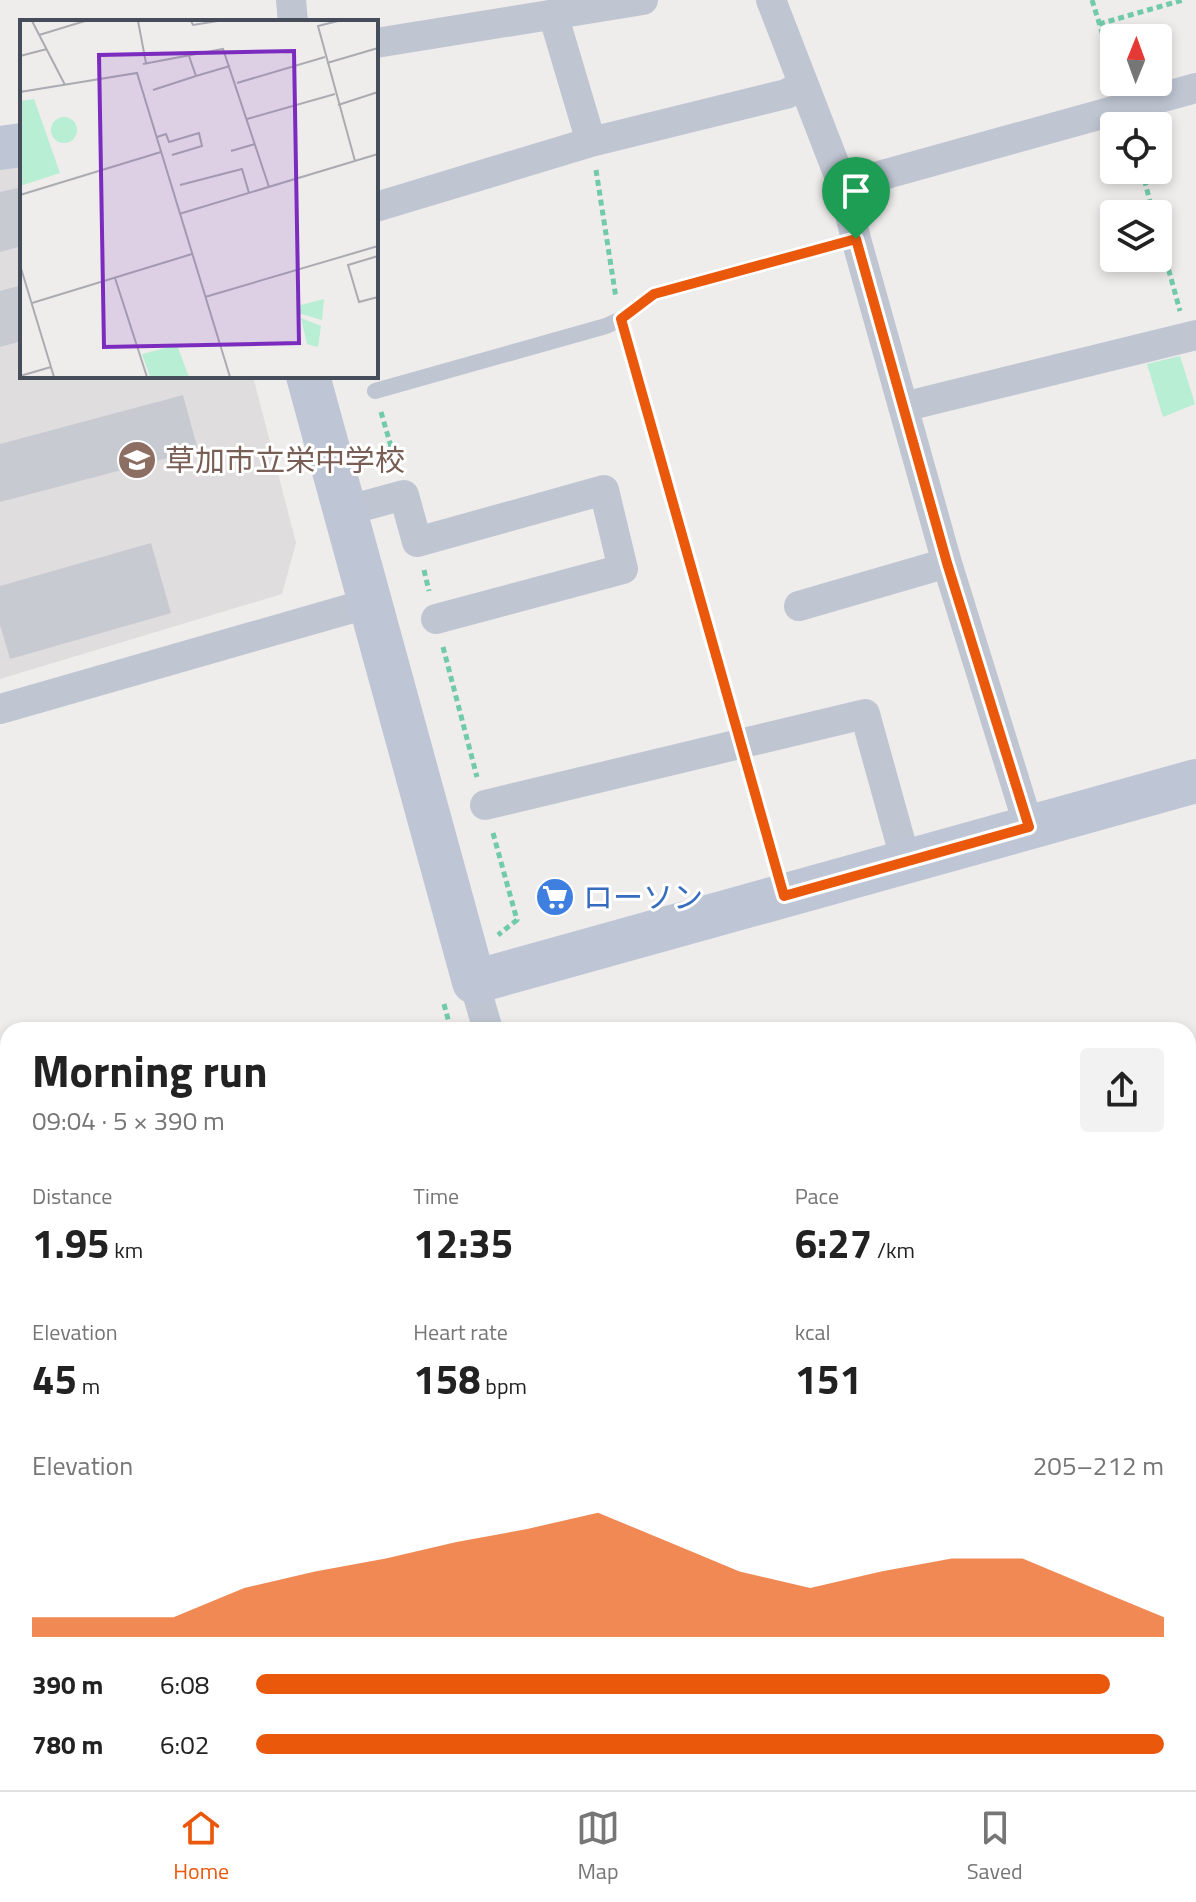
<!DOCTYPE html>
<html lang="en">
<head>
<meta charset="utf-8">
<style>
	:root { --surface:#fff; --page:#f2f2f2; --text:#222; --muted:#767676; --line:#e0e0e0; --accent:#ea580c }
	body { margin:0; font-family:"Titillium Web","Noto Sans JP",sans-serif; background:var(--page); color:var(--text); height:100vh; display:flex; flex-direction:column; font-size:30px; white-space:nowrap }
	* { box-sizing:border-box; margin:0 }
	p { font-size:26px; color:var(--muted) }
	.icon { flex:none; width:44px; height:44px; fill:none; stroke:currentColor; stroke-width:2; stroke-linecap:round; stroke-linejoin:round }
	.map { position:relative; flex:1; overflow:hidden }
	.panel { position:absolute; left:0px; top:1022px; width:1196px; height:768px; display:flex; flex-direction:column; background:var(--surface); border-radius:24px 24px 0 0; box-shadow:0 4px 12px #0003 }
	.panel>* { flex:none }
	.needle { width:52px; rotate:1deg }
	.fabs { position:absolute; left:1100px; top:24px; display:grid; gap:16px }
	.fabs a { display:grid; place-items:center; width:72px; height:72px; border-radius:8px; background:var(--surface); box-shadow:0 4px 12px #0003; font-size:40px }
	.pin { position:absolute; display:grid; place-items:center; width:68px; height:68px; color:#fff; margin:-82px -34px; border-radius:50% 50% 50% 0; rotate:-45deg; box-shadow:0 0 8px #0007 }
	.pin .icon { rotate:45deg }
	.round { display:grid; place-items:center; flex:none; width:84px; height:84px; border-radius:8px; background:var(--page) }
	.overview { display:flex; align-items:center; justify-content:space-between; height:136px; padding:0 32px }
	h1 { font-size:44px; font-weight:700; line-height:60px }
	.metrics { display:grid; grid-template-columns:repeat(3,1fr); gap:12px; height:136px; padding:8px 32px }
	.metrics div { display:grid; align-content:center }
	.metrics b { font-size:40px; font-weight:700 }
	.metrics small { font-size:22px; font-weight:400 }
	.metrics p { font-size:22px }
	.chart { height:224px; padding:16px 32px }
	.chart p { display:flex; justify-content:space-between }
	.chart svg { width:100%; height:144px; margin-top:8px; fill:var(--accent); opacity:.7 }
	ul { padding:0 32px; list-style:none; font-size:26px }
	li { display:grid; grid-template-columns:128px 96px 1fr; align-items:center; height:60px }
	li i { height:20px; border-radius:10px; background:var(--accent) }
	.dock { display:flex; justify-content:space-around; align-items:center; height:112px; border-top:2px solid var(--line); background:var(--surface); font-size:22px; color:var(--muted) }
	.dock a { display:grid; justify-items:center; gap:4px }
	.dock .selected { color:var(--accent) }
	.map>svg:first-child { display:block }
</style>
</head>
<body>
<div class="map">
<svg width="1196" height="1790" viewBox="0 0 1196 1790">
	<rect width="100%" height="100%" fill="#efecec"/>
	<!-- education -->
	<path fill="#e0ddde" d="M 22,167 L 22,376 L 253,376 L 296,543 L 282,594 L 0,679 L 0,170 Z
		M 0,1774 L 8,1775 L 8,1782 L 46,1782 L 75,1790 L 0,1790 Z
		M 495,1782 L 660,1782 L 663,1790 L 471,1790 L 470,1787 Z"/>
	<!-- green -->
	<path fill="#b8eed3" d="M 1180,356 L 1195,404 L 1163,417 L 1147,364 Z"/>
	<!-- building -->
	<path fill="#c8cad2" d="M 22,187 L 22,246 L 0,252 L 0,192 Z
		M 22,285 L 22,341 L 0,347 L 0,291 Z
		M 183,395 L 198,450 L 0,502 L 0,444 Z
		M 151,543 L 171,613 L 10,659 L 0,625 L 0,586 Z
		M 1188,1772 L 1194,1773 L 1191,1790 L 989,1790 L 990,1782 L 1188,1782 Z
		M 540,1782 L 654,1782 L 656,1790 L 509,1790 Z
		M 784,1782 L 870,1782 L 872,1788 L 866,1790 L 786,1790 Z"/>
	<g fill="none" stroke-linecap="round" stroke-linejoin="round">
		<!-- path -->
		<path stroke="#71cba9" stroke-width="5" stroke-dasharray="6 4" stroke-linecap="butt" d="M 1092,0 L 1114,71
			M 1099,24 L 1183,0
			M 596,170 L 616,298
			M 1142,170 L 1153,214
			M 1158,231 L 1180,311
			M 627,339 L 734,718
			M 381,412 L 397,467
			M 424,570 L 429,591
			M 443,647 L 477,777
			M 749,769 L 776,864
			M 493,833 L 517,920 L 498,935
			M 444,1004 L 451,1030
			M 1188,1412 L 1196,1410
			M 1188,1474 L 1196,1472
			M 1188,1559 L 1196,1557
			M 1188,1625 L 1196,1625
			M 1188,1653 L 1196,1681
			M 1188,1732 L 1196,1733
			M 0,1763 L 8,1764
			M 92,1782 L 125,1790
			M 896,1782 L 898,1790
			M 965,1782 L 967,1790
			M 418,1790 L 458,1782"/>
		<!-- lane -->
		<path stroke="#bfc6d2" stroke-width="16" d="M 375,391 L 606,326 L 621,319 L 654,294 L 856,239"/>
		<!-- street -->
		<path stroke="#bfc6d2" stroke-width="30" d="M 291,0 L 293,22
			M 771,0 L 843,186 L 856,239 L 947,563 L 1029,827
			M 553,14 L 591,142 L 786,94 L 804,85
			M 376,43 L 643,0
			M 843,186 L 1196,88
			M 376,207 L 591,142
			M 903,407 L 1196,335
			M 345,511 L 404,495 L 417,542 L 604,490 L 623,569 L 436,619
			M 799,606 L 947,563
			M 0,709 L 370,603
			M 485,805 L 865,714 L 906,862
			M 474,982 L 488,1030
			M 1188,1341 L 1196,1338
			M 0,1390 L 8,1388
			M 201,1782 L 203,1790
			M 706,1782 L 708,1790"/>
		<!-- secondary -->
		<path stroke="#bec6d5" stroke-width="44" d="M 0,148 L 22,145
			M 308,376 L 474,982 L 1196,781"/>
	</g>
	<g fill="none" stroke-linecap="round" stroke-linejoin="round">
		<defs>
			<path id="route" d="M 856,239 L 947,563 L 1029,827 L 784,896 L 621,319 L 654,294 Z"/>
		</defs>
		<!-- route casing -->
		<use href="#route" stroke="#fff" stroke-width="16"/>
		<!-- route -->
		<use href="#route" stroke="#ea580c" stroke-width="10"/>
	</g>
	<!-- icons -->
	<defs>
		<symbol id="school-disc" viewBox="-11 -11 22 22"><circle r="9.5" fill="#8d6e63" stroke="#fff"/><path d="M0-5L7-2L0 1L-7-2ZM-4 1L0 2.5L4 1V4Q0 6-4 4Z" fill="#fff"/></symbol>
		<symbol id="supermarket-disc" viewBox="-11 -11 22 22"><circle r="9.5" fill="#3f7fe0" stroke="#fff"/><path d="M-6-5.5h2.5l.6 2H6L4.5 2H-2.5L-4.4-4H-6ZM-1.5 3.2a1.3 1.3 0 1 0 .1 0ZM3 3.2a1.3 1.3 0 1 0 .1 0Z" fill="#fff"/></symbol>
	</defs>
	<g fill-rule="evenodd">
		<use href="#school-disc" x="115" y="438" width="44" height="44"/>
		<use href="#supermarket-disc" x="533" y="875" width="44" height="44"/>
	</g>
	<g text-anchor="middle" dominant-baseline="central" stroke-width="6" stroke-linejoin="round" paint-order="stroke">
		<!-- education labels -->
		<g font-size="30" fill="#785e54" stroke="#fff" text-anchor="start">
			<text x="165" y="460">草加市立栄中学校</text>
		</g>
		<!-- shop labels -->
		<g font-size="30" fill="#366cbe" stroke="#fff" text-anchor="start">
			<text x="583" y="897">ローソン</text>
		</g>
	</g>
	<!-- overview -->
	<g transform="translate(20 20)">
		<rect width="358" height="358" fill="#efecec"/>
		<path d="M 14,79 L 40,153 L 0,166 L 0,81 ZM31 110a13 13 0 1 1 26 0a13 13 0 1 1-26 0ZM 304,279 L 302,300 L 278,293 L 277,286 ZM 281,298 L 301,306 L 298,327 L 287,324 ZM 157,325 L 169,357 L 130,357 L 122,334 Z" fill="#b8eed3"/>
		<path fill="none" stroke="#abacb1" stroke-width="2" d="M 12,1 L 45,65M 118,1 L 126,43M 171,1 L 173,5 L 198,1M 318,1 L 298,6 L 335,141M 19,15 L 65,1M 0,36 L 27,29M 169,36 L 176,56 L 210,46M 307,43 L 358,28M 123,44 L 203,29 L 249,167M 217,63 L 305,37M 133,70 L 176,56M 0,72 L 117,53 L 210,357M 318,85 L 358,72M 227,99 L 315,74M 137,117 L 146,114 L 149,122 L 179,113 L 182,126 L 152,135M 211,131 L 235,124M 160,165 L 222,149 L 229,173M 0,175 L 141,132M 159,194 L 358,134M 358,236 L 328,245 L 339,282 L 358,277M 0,245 L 34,357M 95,258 L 127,357M 185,277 L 358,226M 12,283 L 172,234M 0,356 L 31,347"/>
		<path fill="#7b2cbf" fill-opacity="0.15" stroke="#7b2cbf" stroke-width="4" d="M 274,31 L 279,323 L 84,327 L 79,35 Z"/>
		<rect width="358" height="358" fill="none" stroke="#444d59" stroke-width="4"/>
	</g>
</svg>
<div class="fabs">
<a><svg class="needle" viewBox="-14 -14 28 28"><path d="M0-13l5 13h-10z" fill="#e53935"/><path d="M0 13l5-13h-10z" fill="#767676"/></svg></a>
<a><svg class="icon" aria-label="locate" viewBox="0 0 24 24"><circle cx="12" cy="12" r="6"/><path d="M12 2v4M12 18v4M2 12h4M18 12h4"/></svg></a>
<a><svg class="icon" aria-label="layers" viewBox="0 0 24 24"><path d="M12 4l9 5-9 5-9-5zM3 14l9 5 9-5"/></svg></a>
</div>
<div class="pin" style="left:856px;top:239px;background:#1e9e55"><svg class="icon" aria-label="arrive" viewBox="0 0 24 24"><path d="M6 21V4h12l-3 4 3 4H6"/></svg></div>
<section class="panel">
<div class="overview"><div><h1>Morning run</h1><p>09:04 · 5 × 390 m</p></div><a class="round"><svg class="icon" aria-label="share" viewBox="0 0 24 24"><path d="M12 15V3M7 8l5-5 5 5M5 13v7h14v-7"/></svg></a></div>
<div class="metrics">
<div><p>Distance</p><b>1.95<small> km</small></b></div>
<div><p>Time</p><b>12:35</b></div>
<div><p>Pace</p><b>6:27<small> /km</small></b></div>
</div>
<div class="metrics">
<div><p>Elevation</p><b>45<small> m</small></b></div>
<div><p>Heart rate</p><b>158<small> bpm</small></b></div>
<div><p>kcal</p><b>151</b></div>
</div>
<div class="chart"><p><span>Elevation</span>205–212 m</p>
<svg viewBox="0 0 160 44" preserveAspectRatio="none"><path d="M0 44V38L10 38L20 38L30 29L40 24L50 20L60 15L70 11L80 6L90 15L100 24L110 29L120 24L130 20L140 20L150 29L160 38V44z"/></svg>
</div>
<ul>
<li><b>390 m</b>6:08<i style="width:94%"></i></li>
<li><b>780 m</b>6:02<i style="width:100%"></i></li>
</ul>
</section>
</div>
<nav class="dock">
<a class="selected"><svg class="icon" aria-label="home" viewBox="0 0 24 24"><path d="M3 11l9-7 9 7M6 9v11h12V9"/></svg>Home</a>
<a><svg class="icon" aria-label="map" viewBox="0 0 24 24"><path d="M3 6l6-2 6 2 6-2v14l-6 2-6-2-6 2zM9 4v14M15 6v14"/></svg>Map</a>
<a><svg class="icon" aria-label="saved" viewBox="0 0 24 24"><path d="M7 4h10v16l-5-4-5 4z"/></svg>Saved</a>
</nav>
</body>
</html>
